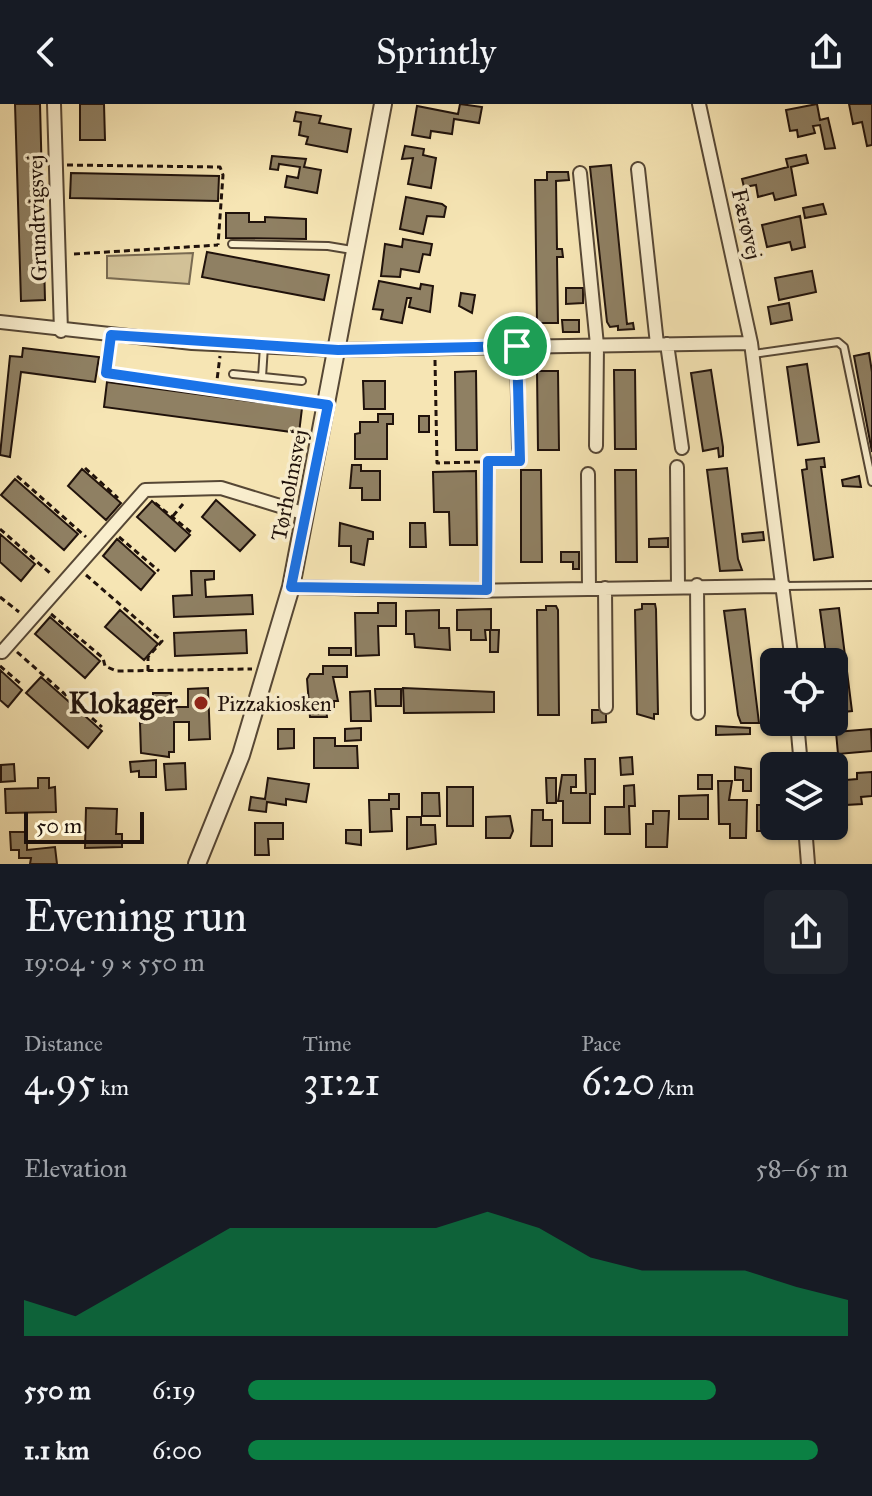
<!DOCTYPE html>
<html lang="en">
<head>
<meta charset="utf-8">
<style>
	:root { --surface:#171b24; --page:#20242c; --text:#f1f3f6; --muted:#9ea1a6; --accent:#0b8043 }
	body { margin:0; font-family:"IM FELL Great Primer",serif; background:var(--page); color:var(--text); height:100vh; display:flex; flex-direction:column; font-size:30px; white-space:nowrap }
	* { box-sizing:border-box; margin:0 }
	p { font-size:26px; color:var(--muted) }
	.icon { flex:none; width:44px; height:44px; fill:none; stroke:currentColor; stroke-width:2; stroke-linecap:round; stroke-linejoin:round }
	.map { position:relative; height:760px; overflow:hidden }
	.side { display:flex; flex-direction:column; background:var(--surface); flex:1 }
	.side>* { flex:none }
	.tools { position:absolute; left:760px; top:544px; display:grid; gap:16px }
	.tools a { display:grid; place-items:center; width:88px; height:88px; border-radius:12px; background:var(--surface); box-shadow:0 2px 6px #0004; font-size:40px }
	.scale { position:absolute; left:24px; bottom:20px; width:120px; box-sizing:border-box; padding-left:8px; border:4px solid #20120b; border-top:0; font-size:22px; line-height:28px; white-space:nowrap; color:#20120b; -webkit-text-stroke:6px #f9eece; paint-order:stroke }
	.pin { position:absolute; display:grid; place-items:center; width:68px; height:68px; color:#fff; margin:-34px; border:4px solid #fff; border-radius:50%; box-shadow:0 2px 8px #0007 }
	.round { display:grid; place-items:center; flex:none; width:84px; height:84px; border-radius:12px; background:var(--page) }
	.headline { display:flex; align-items:center; justify-content:space-between; height:136px; padding:0 24px }
	h1 { font-size:44px; font-weight:600; line-height:60px }
	.metrics { display:grid; grid-template-columns:repeat(3,1fr); gap:12px; height:136px; padding:8px 24px }
	.metrics div { display:grid; align-content:center }
	.metrics b { font-size:40px; font-weight:600 }
	.metrics small { font-size:22px; font-weight:400 }
	.metrics p { font-size:22px }
	.chart { height:224px; padding:16px 24px }
	.chart p { display:flex; justify-content:space-between }
	.chart svg { width:100%; height:144px; margin-top:8px; fill:var(--accent); opacity:.7 }
	ul { padding:0 24px; list-style:none; font-size:26px }
	li { display:grid; grid-template-columns:128px 96px 1fr; align-items:center; height:60px }
	li i { height:20px; border-radius:10px; background:var(--accent) }
	header { display:flex; justify-content:space-between; align-items:center; height:104px; padding:0 24px; background:var(--surface); font-size:36px; font-weight:600 }
	.map>svg:first-child { display:block }
</style>
</head>
<body>
<header><svg class="icon" aria-label="back" viewBox="0 0 24 24"><path d="M15 5l-7 7 7 7"/></svg>Sprintly<svg class="icon" aria-label="share" viewBox="0 0 24 24"><path d="M12 15V3M7 8l5-5 5 5M5 13v7h14v-7"/></svg></header>
<div class="map">
<svg width="872" height="760" viewBox="0 0 872 760">
	<rect width="100%" height="100%" fill="#f6e5b4"/>
	<filter id="stains"><feTurbulence type="fractalNoise" baseFrequency=".0025" numOctaves="4"/><feColorMatrix values="0 0 0 0 .2 0 0 0 0 .09 0 0 0 0 .02 0 0 0 .5 -.17"/></filter>
	<radialGradient id="worn" r=".72"><stop offset=".6" stop-color="#630" stop-opacity="0"/><stop offset="1" stop-color="#630" stop-opacity=".3"/></radialGradient>
	<!-- green -->
	<path fill="#d2c197" stroke="#796a51" stroke-width="2" d="M 193,149 L 189,180 L 107,174 L 107,152 Z"/>
	<!-- building -->
	<path fill="#8f8063" stroke="#20120b" stroke-width="2" d="M 15,0 L 40,0 L 45,196 L 21,197 Z
		M 80,0 L 104,0 L 105,36 L 80,36 Z
		M 460,0 L 482,3 L 479,19 L 454,15 L 452,30 L 431,27 L 430,34 L 412,31 L 417,2 L 458,10 Z
		M 817,0 L 820,16 L 828,14 L 835,44 L 825,45 L 820,21 L 813,22 L 815,29 L 798,33 L 797,26 L 790,27 L 786,6 Z
		M 849,0 L 872,0 L 872,41 L 867,42 L 862,18 L 853,20 Z
		M 296,8 L 321,12 L 319,19 L 351,25 L 347,48 L 306,40 L 308,33 L 299,31 L 301,18 L 294,17 Z
		M 405,42 L 424,45 L 423,51 L 436,54 L 431,84 L 408,80 L 413,54 L 402,55 Z
		M 806,51 L 808,59 L 791,63 L 796,91 L 775,96 L 773,89 L 758,93 L 756,81 L 744,83 L 742,75 L 788,63 L 786,55 Z
		M 272,52 L 306,55 L 304,63 L 321,66 L 317,89 L 285,83 L 287,72 L 298,74 L 300,63 L 279,60 L 278,66 L 270,65 Z
		M 611,61 L 627,220 L 633,219 L 634,225 L 618,226 L 618,222 L 610,223 L 607,218 L 590,63 Z
		M 547,68 L 568,68 L 569,76 L 556,77 L 557,145 L 562,145 L 563,153 L 557,153 L 558,219 L 537,219 L 535,76 L 547,76 Z
		M 71,69 L 219,72 L 218,97 L 70,94 Z
		M 406,93 L 442,100 L 446,103 L 444,113 L 427,112 L 423,130 L 400,125 Z
		M 823,100 L 826,110 L 805,114 L 803,104 Z
		M 226,109 L 249,109 L 249,118 L 265,118 L 265,113 L 306,115 L 306,135 L 226,134 Z
		M 800,112 L 805,143 L 792,146 L 790,138 L 767,143 L 762,121 Z
		M 403,135 L 432,140 L 430,151 L 423,150 L 419,168 L 401,165 L 400,173 L 381,172 L 385,140 L 402,143 Z
		M 207,148 L 329,171 L 324,196 L 202,173 Z
		M 812,167 L 816,188 L 779,196 L 775,174 Z
		M 379,177 L 420,185 L 421,180 L 433,182 L 430,208 L 409,203 L 411,194 L 407,194 L 402,219 L 381,215 L 383,206 L 373,205 Z
		M 566,184 L 583,184 L 583,199 L 566,200 Z
		M 461,189 L 475,191 L 472,209 L 459,202 Z
		M 789,199 L 792,216 L 771,220 L 768,203 Z
		M 562,216 L 579,216 L 579,228 L 563,228 Z
		M 23,244 L 99,253 L 95,278 L 21,268 L 10,353 L 0,351 L 10,252 L 22,253 Z
		M 869,249 L 872,268 L 872,348 L 854,252 Z
		M 807,260 L 819,338 L 798,341 L 787,263 Z
		M 614,266 L 635,266 L 636,345 L 615,345 Z
		M 711,266 L 723,343 L 723,352 L 719,353 L 718,344 L 703,347 L 691,269 Z
		M 476,267 L 477,346 L 456,346 L 455,268 Z
		M 537,267 L 558,267 L 559,346 L 538,346 Z
		M 363,277 L 385,277 L 385,305 L 364,305 Z
		M 107,278 L 302,304 L 299,329 L 104,303 Z
		M 378,310 L 393,310 L 393,320 L 387,320 L 387,355 L 355,355 L 355,330 L 360,329 L 360,318 L 378,318 Z
		M 419,312 L 429,312 L 429,328 L 419,328 Z
		M 824,354 L 825,363 L 821,363 L 833,453 L 814,456 L 802,366 L 807,365 L 806,356 Z
		M 352,361 L 361,361 L 361,367 L 380,367 L 380,396 L 362,396 L 362,384 L 350,384 Z
		M 727,364 L 738,455 L 742,466 L 720,467 L 707,366 Z
		M 82,365 L 121,399 L 106,416 L 68,382 Z
		M 521,366 L 541,366 L 542,458 L 521,458 Z
		M 615,366 L 636,366 L 637,458 L 616,458 Z
		M 476,367 L 477,441 L 450,441 L 449,408 L 434,408 L 433,368 Z
		M 859,372 L 861,383 L 843,382 L 842,376 Z
		M 15,375 L 78,430 L 64,446 L 1,391 Z
		M 216,396 L 255,431 L 240,447 L 202,413 Z
		M 152,397 L 190,431 L 175,447 L 137,413 Z
		M 340,419 L 373,428 L 373,435 L 368,435 L 364,461 L 351,458 L 351,442 L 339,442 Z
		M 410,419 L 425,419 L 426,443 L 410,443 Z
		M 763,428 L 764,436 L 743,438 L 742,430 Z
		M 0,430 L 35,460 L 21,477 L 0,458 Z
		M 668,434 L 668,443 L 649,443 L 649,435 Z
		M 117,435 L 155,469 L 141,486 L 103,452 Z
		M 561,448 L 579,448 L 579,465 L 573,465 L 573,458 L 561,458 Z
		M 191,467 L 214,467 L 214,475 L 205,476 L 206,493 L 252,491 L 253,510 L 174,513 L 173,492 L 192,491 Z
		M 378,499 L 396,499 L 396,522 L 378,522 L 379,551 L 356,552 L 355,509 L 378,509 Z
		M 642,500 L 655,500 L 656,505 L 658,610 L 654,610 L 654,615 L 637,610 L 635,506 L 642,505 Z
		M 546,502 L 556,502 L 558,506 L 559,611 L 538,611 L 537,506 L 546,506 Z
		M 839,504 L 852,607 L 834,609 L 834,558 L 827,558 L 820,506 Z
		M 491,505 L 491,526 L 485,526 L 486,536 L 471,536 L 471,526 L 457,526 L 457,506 Z
		M 745,505 L 759,619 L 741,619 L 738,611 L 724,507 Z
		M 120,506 L 158,540 L 144,556 L 105,523 Z
		M 439,506 L 439,524 L 449,524 L 450,546 L 415,543 L 414,530 L 406,530 L 406,507 Z
		M 50,513 L 100,557 L 85,574 L 35,530 Z
		M 246,526 L 247,549 L 175,552 L 174,529 Z
		M 490,526 L 499,526 L 498,548 L 490,548 Z
		M 329,544 L 351,544 L 351,551 L 329,551 Z
		M 323,562 L 347,562 L 347,573 L 333,573 L 338,597 L 334,597 L 334,603 L 326,603 L 327,613 L 310,613 L 307,575 L 310,570 L 323,570 Z
		M 0,566 L 22,586 L 8,603 L 0,596 Z
		M 41,573 L 102,627 L 88,644 L 26,589 Z
		M 208,584 L 210,635 L 189,636 L 189,618 L 174,618 L 174,648 L 169,648 L 169,653 L 141,649 L 140,619 L 145,619 L 145,599 L 153,599 L 153,589 L 171,589 L 171,603 L 188,603 L 188,585 Z
		M 403,584 L 494,588 L 494,608 L 404,609 Z
		M 375,585 L 401,585 L 401,602 L 376,602 Z
		M 370,587 L 371,617 L 351,617 L 350,588 Z
		M 592,606 L 606,606 L 606,618 L 592,619 Z
		M 716,622 L 750,624 L 750,630 L 716,631 Z
		M 361,624 L 361,636 L 345,637 L 345,625 Z
		M 278,625 L 294,625 L 294,644 L 278,645 Z
		M 871,625 L 872,647 L 838,650 L 836,628 Z
		M 314,634 L 335,634 L 335,642 L 357,642 L 358,664 L 314,664 Z
		M 632,653 L 633,670 L 621,671 L 620,654 Z
		M 585,655 L 595,655 L 595,690 L 590,690 L 590,719 L 563,719 L 563,697 L 558,697 L 562,671 L 576,671 L 576,683 L 571,683 L 571,689 L 586,689 Z
		M 156,656 L 156,673 L 139,673 L 139,667 L 131,668 L 130,658 Z
		M 185,659 L 186,685 L 166,686 L 164,660 Z
		M 14,660 L 15,677 L 1,678 L 1,661 Z
		M 735,663 L 751,665 L 751,687 L 743,687 L 743,676 L 735,676 Z
		M 845,666 L 846,676 L 857,675 L 857,669 L 872,668 L 872,692 L 861,693 L 862,700 L 846,701 L 846,707 L 834,708 L 834,667 Z
		M 698,671 L 712,671 L 712,685 L 698,685 Z
		M 38,674 L 49,674 L 49,684 L 55,683 L 56,708 L 6,709 L 5,685 L 38,684 Z
		M 268,674 L 309,680 L 306,698 L 286,695 L 286,701 L 267,698 L 266,708 L 249,706 L 251,693 L 265,695 Z
		M 546,674 L 556,674 L 556,699 L 547,699 Z
		M 718,677 L 732,677 L 729,696 L 747,696 L 746,734 L 730,734 L 730,720 L 719,720 Z
		M 634,681 L 635,702 L 629,702 L 630,730 L 605,730 L 605,703 L 624,703 L 624,682 Z
		M 447,683 L 473,683 L 473,722 L 447,722 Z
		M 422,689 L 439,689 L 440,712 L 422,712 Z
		M 389,690 L 399,690 L 399,705 L 391,705 L 392,727 L 370,728 L 369,696 L 389,696 Z
		M 708,691 L 708,715 L 679,715 L 679,692 Z
		M 757,701 L 774,701 L 777,727 L 757,727 Z
		M 86,704 L 117,705 L 116,730 L 122,730 L 122,743 L 85,744 Z
		M 532,706 L 543,706 L 543,716 L 552,716 L 552,742 L 531,742 Z
		M 653,707 L 669,707 L 667,743 L 646,743 L 646,720 L 653,720 Z
		M 510,712 L 513,727 L 510,734 L 486,734 L 486,713 Z
		M 407,713 L 421,713 L 421,721 L 435,721 L 436,740 L 407,745 Z
		M 255,719 L 283,719 L 283,735 L 268,735 L 269,751 L 255,751 Z
		M 346,726 L 361,726 L 361,741 L 346,739 Z
		M 10,728 L 27,728 L 27,746 L 55,743 L 57,760 L 30,760 L 31,754 L 19,754 L 19,746 L 11,746 Z"/>
	<g fill="none" stroke-linecap="round" stroke-linejoin="round">
		<defs>
			<path id="service" d="M 232,140 L 328,142 L 352,146
				M 753,250 L 838,238 L 844,243 L 872,378
				M 233,270 L 302,277
				M 262,273 L 264,242
				M 784,482 L 872,481"/>
			<path id="minor" d="M 54,0 L 61,227
				M 699,0 L 751,239 L 792,558
				M 638,65 L 657,240
				M 580,69 L 597,241 L 596,342
				M 0,218 L 192,239 L 338,246 L 751,239
				M 667,240 L 682,344
				M 517,242 L 519,344
				M 677,363 L 678,482
				M 588,370 L 589,484
				M 697,481 L 698,609
				M 291,483 L 464,487 L 784,482
				M 605,484 L 606,603
				M 2,548 L 145,386 L 221,384 L 306,410
				M 797,618 L 801,662
				M 805,722 L 808,760"/>
			<path id="tertiary" d="M 197,760 L 241,651 L 291,483 L 383,0"/>
		</defs>
		<!-- service casing -->
		<use href="#service" stroke="#564735" stroke-width="10"/>
		<!-- minor casing -->
		<use href="#minor" stroke="#564735" stroke-width="16"/>
		<!-- tertiary casing -->
		<use href="#tertiary" stroke="#564735" stroke-width="20"/>
		<!-- path -->
		<path stroke="#20120b" stroke-width="3" stroke-dasharray="6 4" stroke-linecap="butt" d="M 67,61 L 220,63 L 223,71 L 218,141
			M 74,150 L 218,141
			M 109,243 L 106,269 L 310,298
			M 435,256 L 437,359 L 514,357
			M 216,284 L 220,252
			M 85,364 L 118,394
			M 17,372 L 86,433
			M 155,399 L 192,429
			M 173,412 L 183,400
			M 0,425 L 51,470
			M 119,433 L 159,467
			M 86,471 L 162,537 L 148,553 L 148,567
			M 487,474 L 488,357
			M 0,493 L 19,508
			M 51,510 L 103,554 L 105,562 L 116,567 L 252,565
			M 17,548 L 102,623
			M 0,562 L 21,580"/>
		<!-- service -->
		<use href="#service" stroke="#f9eece" stroke-width="6"/>
		<!-- minor -->
		<use href="#minor" stroke="#f9eece" stroke-width="12"/>
		<!-- tertiary -->
		<use href="#tertiary" stroke="#f9eece" stroke-width="16"/>
	</g>
	<g fill="none" stroke-linecap="round" stroke-linejoin="round">
		<defs>
			<path id="route" d="M 111,231 L 338,246 L 517,242 L 520,357 L 488,357 L 487,486 L 291,483 L 328,301 L 106,269 Z"/>
		</defs>
		<!-- route casing -->
		<use href="#route" stroke="#fff" stroke-width="16"/>
		<!-- route -->
		<use href="#route" stroke="#1a73e8" stroke-width="10"/>
	</g>
	<!-- markers -->
	<circle fill="#8f2418" stroke="#f9eece" stroke-width="3" cx="201" cy="599" r="8"/>
	<g text-anchor="middle" dominant-baseline="central" stroke-width="7" stroke-linejoin="round" paint-order="stroke">
		<!-- street labels -->
		<g font-size="22" fill="#20120b" stroke="#f9eece">
			<text transform="translate(37 114) rotate(-92)">Grundtvigsvej</text>
			<text transform="translate(747 120) rotate(77)">Færøvej</text>
			<text transform="translate(289 381) rotate(-79)">Tørholmsvej</text>
		</g>
		<!-- poi labels -->
		<g font-size="22" fill="#20120b" stroke="#f9eece" text-anchor="start">
			<text x="217" y="599">Pizzakiosken</text>
		</g>
		<!-- district labels -->
		<g font-size="30" font-weight="bold" fill="#20120b" stroke="#f9eece">
			<text x="123" y="599">Klokager</text>
		</g>
	</g>
	<rect width="100%" height="100%" filter="url(#stains)"/>
	<rect width="100%" height="100%" fill="url(#worn)"/>
</svg>
<div class="tools">
<a><svg class="icon" aria-label="locate" viewBox="0 0 24 24"><circle cx="12" cy="12" r="6"/><path d="M12 2v4M12 18v4M2 12h4M18 12h4"/></svg></a>
<a><svg class="icon" aria-label="layers" viewBox="0 0 24 24"><path d="M12 4l9 5-9 5-9-5zM3 14l9 5 9-5"/></svg></a>
</div>
<div class="scale">50 m</div>
<div class="pin" style="left:517px;top:242px;background:#1e9e55"><svg class="icon" aria-label="arrive" viewBox="0 0 24 24"><path d="M6 21V4h12l-3 4 3 4H6"/></svg></div>
</div>
<section class="side">
<div class="headline"><div><h1>Evening run</h1><p>19:04 · 9 × 550 m</p></div><a class="round"><svg class="icon" aria-label="share" viewBox="0 0 24 24"><path d="M12 15V3M7 8l5-5 5 5M5 13v7h14v-7"/></svg></a></div>
<div class="metrics">
<div><p>Distance</p><b>4.95<small> km</small></b></div>
<div><p>Time</p><b>31:21</b></div>
<div><p>Pace</p><b>6:20<small> /km</small></b></div>
</div>
<div class="chart"><p><span>Elevation</span>58–65 m</p>
<svg viewBox="0 0 160 44" preserveAspectRatio="none"><path d="M0 44V33L10 38L20 29L30 20L40 11L50 11L60 11L70 11L80 11L90 6L100 11L110 20L120 24L130 24L140 24L150 29L160 33V44z"/></svg>
</div>
<ul>
<li><b>550 m</b>6:19<i style="width:78%"></i></li>
<li><b>1.1 km</b>6:00<i style="width:95%"></i></li>
</ul>
</section>
</body>
</html>
